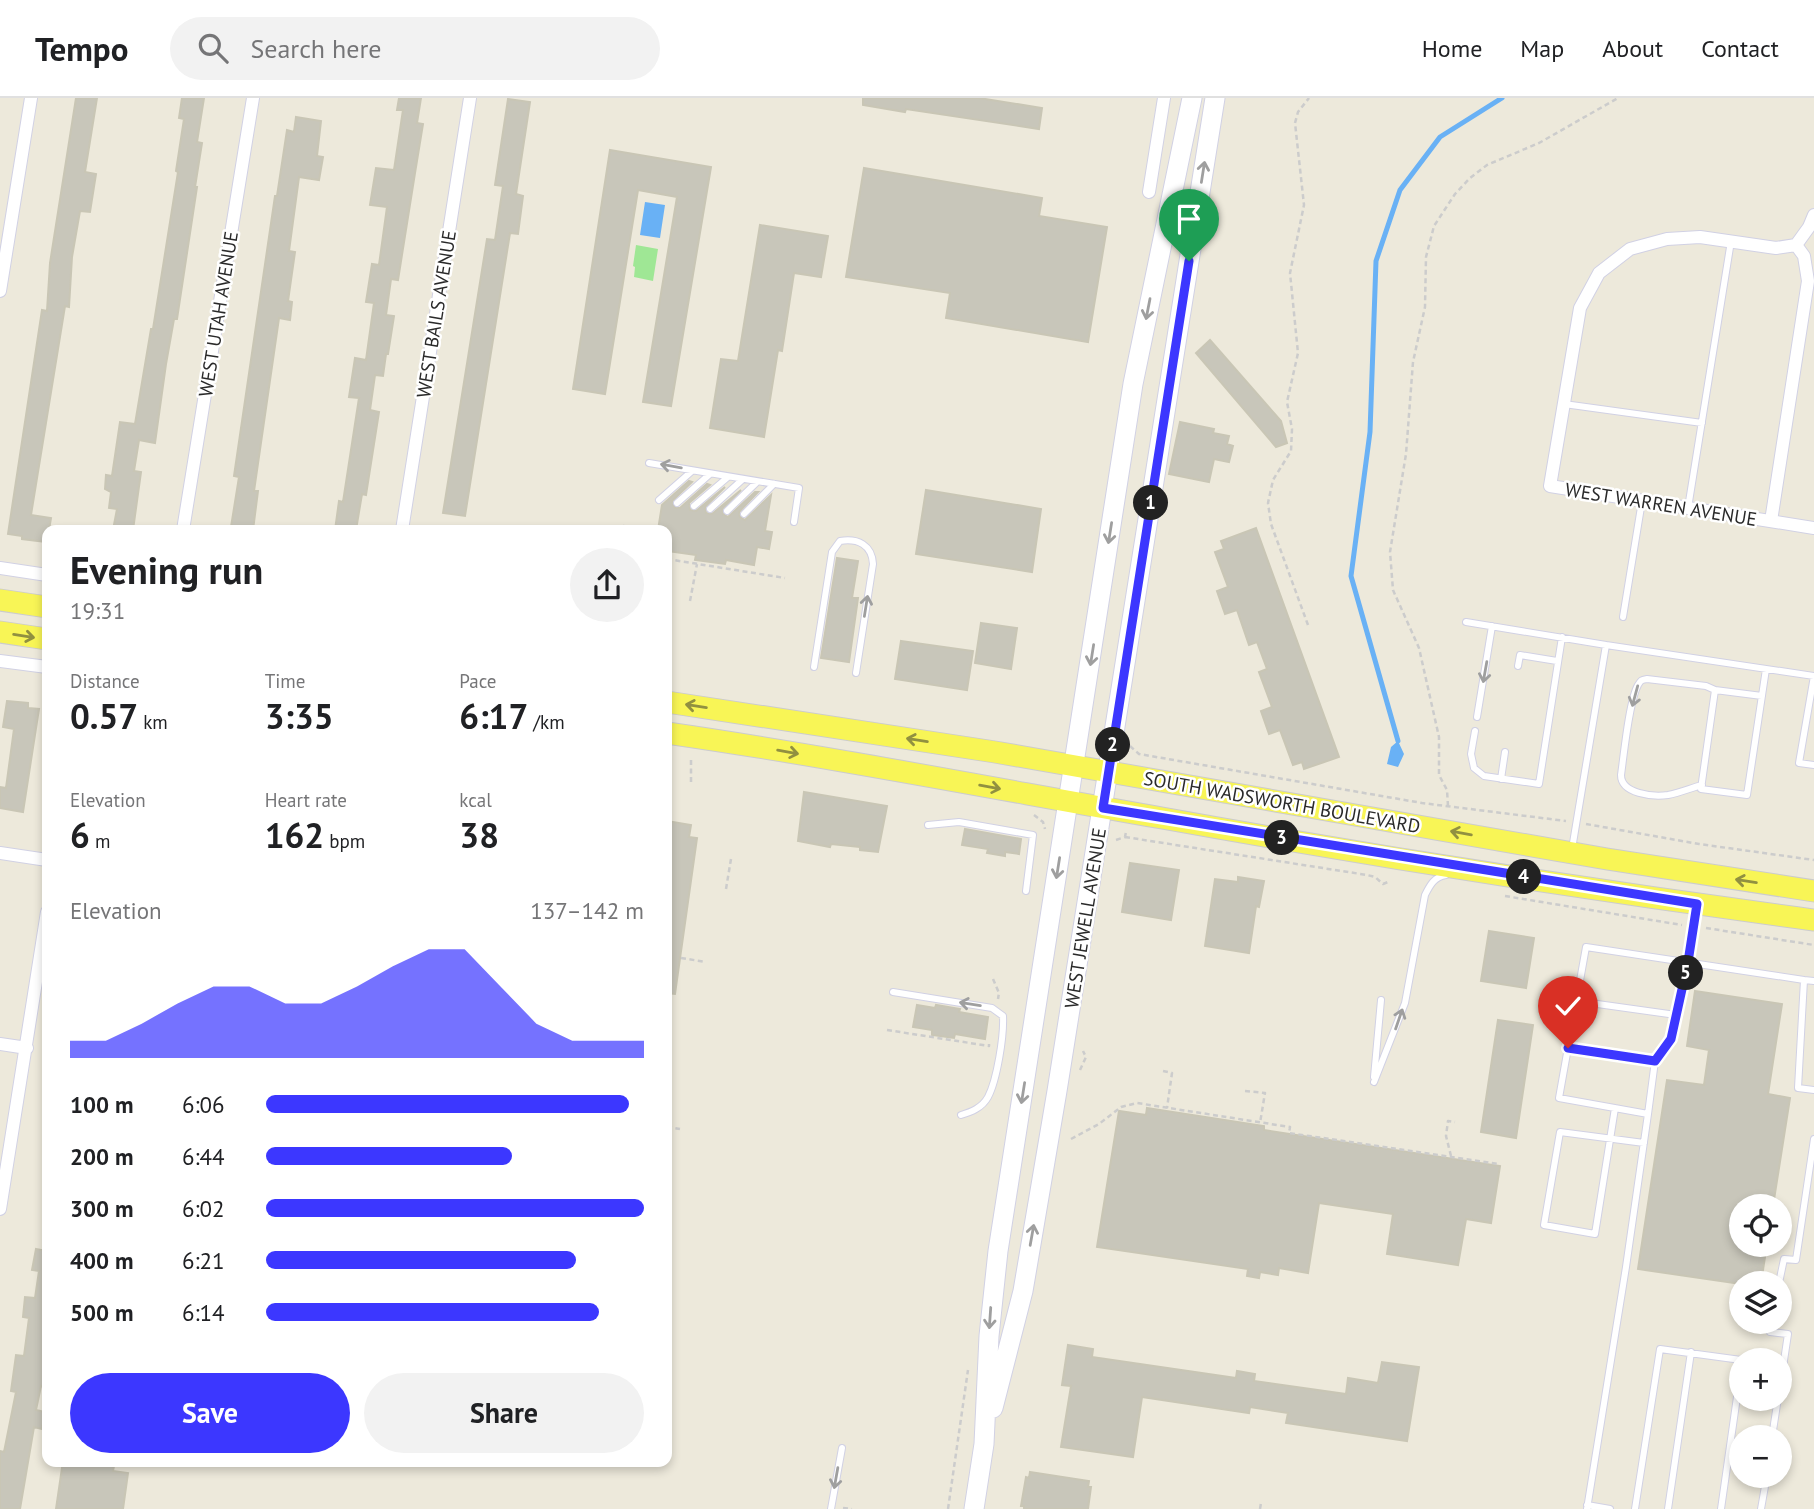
<!DOCTYPE html>
<html lang="en">
<head>
<meta charset="utf-8">
<style>
	:root { --surface:#fff; --page:#f2f2f2; --text:#202124; --muted:#757577; --line:#e0e0e0; --accent:#3c37ff }
	body { margin:0; font-family:"PT Sans",sans-serif; background:var(--page); color:var(--text); height:100vh; display:flex; flex-direction:column; font-size:26px; white-space:nowrap }
	* { box-sizing:border-box; margin:0 }
	p { font-size:23px; color:var(--muted) }
	.icon { flex:none; width:38px; height:38px; fill:none; stroke:currentColor; stroke-width:2; stroke-linecap:round; stroke-linejoin:round }
	.map { position:relative; flex:1; overflow:hidden }
	.panel { position:absolute; left:42px; top:427px; width:630px; height:942px; display:flex; flex-direction:column; background:var(--surface); border-radius:14px; box-shadow:0 4px 10px #0003 }
	.panel>* { flex:none }
	.buttons { position:absolute; left:1729px; top:1096px; display:grid; gap:14px }
	.buttons a { display:grid; place-items:center; width:63px; height:63px; border-radius:50%; background:var(--surface); box-shadow:0 4px 10px #0003; font-size:35px }
	.pin { position:absolute; display:grid; place-items:center; width:60px; height:60px; color:#fff; margin:-72px -30px; border-radius:50% 50% 50% 0; rotate:-45deg; box-shadow:0 0 7px #0007 }
	.pin .icon { rotate:45deg }
	.km { position:absolute; width:35px; height:35px; margin:-18px; border-radius:50%; background:#222; color:#fff; font-size:19px; line-height:35px; text-align:center }
	.round { display:grid; place-items:center; flex:none; width:74px; height:74px; border-radius:37px; background:var(--page) }
	.summary { display:flex; align-items:center; justify-content:space-between; height:119px; padding:0 28px }
	h1 { font-size:38px; font-weight:800; line-height:52px }
	.metrics { display:grid; grid-template-columns:repeat(3,1fr); gap:10px; height:119px; padding:7px 28px }
	.metrics div { display:grid; align-content:center }
	.metrics b { font-size:35px; font-weight:800 }
	.metrics small { font-size:19px; font-weight:400 }
	.metrics p { font-size:19px }
	.chart { height:196px; padding:14px 28px }
	.chart p { display:flex; justify-content:space-between }
	.chart svg { width:100%; height:126px; margin-top:7px; fill:var(--accent); opacity:.7 }
	.button { display:flex; gap:14px; margin-top:auto; padding:14px 28px }
	.button a { flex:1; height:80px; border-radius:42px; background:var(--accent); color:#fff; font-size:28px; font-weight:800; line-height:80px; text-align:center }
	.button a+a { background:var(--page); color:var(--text) }
	ul { padding:0 28px; list-style:none; font-size:23px }
	li { display:grid; grid-template-columns:112px 84px 1fr; align-items:center; height:52px }
	li i { height:18px; border-radius:9px; background:var(--accent) }
	header { display:flex; align-items:center; gap:42px; box-sizing:border-box; height:98px; padding:0 35px; background:var(--surface); border-bottom:2px solid var(--line) }
	header strong { font-size:33px }
	nav { display:flex; gap:38px; margin-inline-start:auto; font-size:24px }
	.search { width:490px; height:63px; background:var(--page); display:flex; align-items:center; gap:18px; box-sizing:border-box; padding:0 24px; border-radius:38px; color:var(--muted); font-size:26px }
	.map>svg:first-child { display:block }
</style>
</head>
<body>
<header>
<strong>Tempo</strong>
<div class="search"><svg class="icon" aria-label="search" viewBox="0 0 24 24"><circle cx="10" cy="10" r="6"/><path d="M15 15l6 6"/></svg>Search here</div>
<nav><a>Home</a><a>Map</a><a>About</a><a>Contact</a></nav>
</header>
<div class="map">
<svg width="1814" height="1411" viewBox="0 0 1814 1411">
	<rect width="100%" height="100%" fill="#ede9db"/>
	<!-- green -->
	<path fill="#9fe795" d="M 636,147 L 658,151 L 653,183 L 634,179 L 635,169 L 633,168 Z"/>
	<!-- water -->
	<path fill="#69b1f5" d="M 645,104 L 665,107 L 660,140 L 640,137 Z
		M 1398,643 L 1404,656 L 1398,669 L 1387,666 L 1391,649 Z"/>
	<g fill="none" stroke-linecap="round" stroke-linejoin="round">
		<!-- stream -->
		<path stroke="#69b1f5" stroke-width="5" d="M 1398,643 L 1351,478 L 1370,334 L 1376,163 L 1400,92 L 1440,39 L 1502,0"/>
	</g>
	<!-- building -->
	<path fill="#c8c6ba" stroke="#c9c6b5" stroke-width="2" d="M 76,0 L 97,0 L 85,74 L 96,76 L 90,114 L 80,113 L 72,159 L 69,209 L 65,208 L 31,417 L 51,420 L 49,432 L 47,432 L 47,444 L 22,441 L 22,438 L 8,436 L 42,212 L 47,213 L 50,165 Z
		M 182,0 L 204,0 L 197,44 L 202,45 L 195,89 L 197,89 L 177,221 L 174,221 L 166,266 L 155,345 L 139,342 L 134,373 L 141,374 L 133,432 L 113,432 L 117,411 L 109,410 L 111,394 L 105,391 L 106,377 L 112,378 L 120,324 L 135,326 L 151,231 L 153,231 L 178,74 L 176,73 L 184,21 L 179,20 Z
		M 399,0 L 421,0 L 417,25 L 423,26 L 415,75 L 398,182 L 391,181 L 386,217 L 394,218 L 388,256 L 386,256 L 383,278 L 375,277 L 370,312 L 379,314 L 366,397 L 362,396 L 356,432 L 335,432 L 339,403 L 343,404 L 359,300 L 349,299 L 355,260 L 366,262 L 374,205 L 366,204 L 372,166 L 379,167 L 387,109 L 370,107 L 376,70 L 394,72 L 403,12 L 397,12 Z
		M 863,0 L 979,0 L 1042,10 L 1039,31 L 906,11 L 905,14 L 863,7 Z
		M 508,1 L 530,4 L 516,96 L 523,98 L 518,136 L 510,135 L 465,418 L 443,415 L 487,141 L 495,142 L 503,88 L 495,87 Z
		M 296,19 L 321,23 L 317,58 L 323,59 L 319,82 L 299,79 L 289,153 L 295,154 L 288,203 L 292,204 L 290,222 L 279,220 L 254,393 L 258,393 L 253,432 L 231,429 L 239,379 L 234,378 L 275,98 L 277,98 L 287,32 L 294,34 Z
		M 610,52 L 711,69 L 671,308 L 643,304 L 677,99 L 638,92 L 605,296 L 573,291 Z
		M 864,70 L 1042,100 L 1039,118 L 1107,129 L 1088,244 L 946,220 L 950,195 L 846,179 Z
		M 760,127 L 828,138 L 821,179 L 794,175 L 782,253 L 778,252 L 764,339 L 710,330 L 721,261 L 738,263 Z
		M 1210,242 L 1281,323 L 1287,345 L 1276,349 L 1196,255 Z
		M 1180,324 L 1214,331 L 1213,335 L 1229,338 L 1227,346 L 1233,348 L 1229,364 L 1214,361 L 1209,384 L 1169,376 Z
		M 689,383 L 692,384 L 672,403 L 675,410 L 680,410 L 707,386 L 710,387 L 689,405 L 690,412 L 696,413 L 725,389 L 705,409 L 706,415 L 712,416 L 741,392 L 722,411 L 723,416 L 728,419 L 755,394 L 758,394 L 739,414 L 740,419 L 745,422 L 771,397 L 765,433 L 772,434 L 769,451 L 757,449 L 754,467 L 726,462 L 725,466 L 695,462 L 696,457 L 667,453 L 669,435 L 667,432 L 658,432 L 662,407 Z
		M 926,392 L 1041,411 L 1032,474 L 916,456 Z
		M 1256,430 L 1339,659 L 1304,671 L 1302,664 L 1293,667 L 1280,632 L 1269,636 L 1261,613 L 1272,609 L 1259,574 L 1267,571 L 1257,544 L 1249,547 L 1237,512 L 1225,516 L 1217,493 L 1228,489 L 1215,454 L 1224,451 L 1221,443 Z
		M 837,460 L 858,463 L 852,500 L 858,500 L 849,564 L 821,560 Z
		M 981,525 L 1017,530 L 1011,571 L 975,565 Z
		M 901,543 L 973,553 L 967,592 L 895,581 Z
		M 7,603 L 28,605 L 28,610 L 39,611 L 23,714 L 0,710 L 0,689 L 6,690 L 14,631 L 3,629 Z
		M 804,694 L 887,708 L 878,754 L 860,752 L 860,749 L 831,746 L 830,749 L 798,743 Z
		M 667,723 L 691,727 L 689,739 L 697,740 L 675,896 L 667,895 Z
		M 965,731 L 1021,741 L 1019,756 L 1005,754 L 1005,758 L 987,755 L 988,751 L 962,747 Z
		M 1130,765 L 1179,772 L 1171,822 L 1122,814 Z
		M 1238,779 L 1264,783 L 1259,809 L 1256,808 L 1249,855 L 1205,848 L 1215,781 L 1238,784 Z
		M 1489,833 L 1534,840 L 1526,890 L 1481,883 Z
		M 1695,893 L 1782,906 L 1768,996 L 1790,1000 L 1773,1108 L 1741,1108 L 1741,1146 L 1767,1146 L 1761,1185 L 1741,1186 L 1638,1171 L 1667,982 L 1704,987 L 1709,952 L 1687,948 Z
		M 917,907 L 935,910 L 936,907 L 960,911 L 959,914 L 988,919 L 985,941 L 955,936 L 954,940 L 932,937 L 932,932 L 913,929 Z
		M 1498,922 L 1533,927 L 1516,1040 L 1481,1034 Z
		M 1147,1010 L 1264,1028 L 1264,1032 L 1500,1068 L 1491,1125 L 1466,1121 L 1458,1167 L 1387,1156 L 1393,1116 L 1319,1105 L 1308,1175 L 1279,1170 L 1278,1177 L 1260,1174 L 1259,1180 L 1247,1178 L 1248,1171 L 1097,1149 L 1119,1013 L 1146,1017 Z
		M 36,1151 L 47,1153 L 47,1263 L 44,1289 L 41,1288 L 36,1312 L 45,1314 L 42,1331 L 34,1329 L 20,1411 L 0,1411 L 0,1353 L 4,1354 L 16,1294 L 11,1293 L 16,1257 L 24,1258 L 29,1220 L 23,1219 L 25,1199 L 35,1200 L 39,1173 L 32,1172 Z
		M 1068,1247 L 1093,1251 L 1092,1259 L 1236,1280 L 1237,1273 L 1255,1276 L 1254,1283 L 1346,1296 L 1348,1280 L 1378,1285 L 1382,1264 L 1419,1269 L 1407,1343 L 1286,1325 L 1288,1315 L 1250,1309 L 1249,1315 L 1142,1299 L 1133,1359 L 1061,1349 L 1071,1288 L 1062,1287 Z
		M 63,1363 L 115,1363 L 113,1373 L 128,1375 L 123,1411 L 56,1411 Z
		M 1030,1374 L 1089,1383 L 1088,1389 L 1091,1389 L 1088,1411 L 1024,1411 L 1024,1408 L 1021,1408 L 1026,1379 L 1029,1380 Z"/>
	<g fill="none" stroke-linecap="round" stroke-linejoin="round">
		<defs>
			<path id="lane" d="M 1564,306 L 1702,325
				M 649,365 L 799,390 L 794,424
				M 659,402 L 692,373
				M 677,405 L 710,376
				M 694,408 L 728,379
				M 1688,410 L 1731,143
				M 710,411 L 743,381
				M 727,413 L 757,384
				M 744,416 L 774,386
				M 1623,519 L 1642,403
				M 1466,524 L 1606,547
				M 1518,568 L 1520,557 L 1557,563
				M 814,569 L 832,454 L 840,443 C 858,440 872,447 873,466 L 856,575
				M 1814,578 L 1799,665 L 1814,667
				M 1762,598 L 1715,592 L 1701,691 L 1747,697 L 1766,571
				M 1477,619 L 1492,528
				M 1475,633 L 1471,656 L 1474,670 L 1484,678 L 1539,686 L 1562,539
				M 1501,681 L 1505,654
				M 1702,687 C 1691,690 1679,695 1668,697 C 1653,699 1621,696 1621,677 C 1624,656 1629,603 1638,587 C 1641,582 1641,582 1647,581 L 1706,588 L 1715,592
				M 928,727 L 959,724 L 1033,737 L 1026,793
				M 1572,751 L 1606,547 L 1814,578
				M 1804,882 L 1814,883
				M 893,894 L 992,910 L 1003,918 C 1004,938 997,982 988,999 C 982,1010 971,1014 961,1017
				M 1576,903 L 1676,917
				M 1568,950 L 1655,963 L 1648,1016 L 1559,1000 L 1586,849 L 1804,882 L 1798,990 L 1814,992
				M 1655,963 L 1671,941 L 1688,865 L 1697,808
				M 1374,979 L 1381,902
				M 1374,984 L 1405,905 L 1425,797 C 1430,787 1434,779 1446,777
				M 1615,1010 L 1595,1136 L 1544,1127 L 1560,1034 L 1644,1045
				M 1779,1185 L 1784,1161 L 1796,1162 L 1814,1041
				M 1771,1223 L 1770,1234 L 1788,1236 L 1780,1289
				M 1772,1339 L 1778,1300
				M 1587,1407 L 1610,1411
				M 831,1411 L 842,1350
				M 1587,1411 L 1626,1169 L 1648,1016
				M 1635,1411 L 1660,1251 L 1741,1262
				M 1668,1411 L 1691,1254
				M 1721,1411 L 1741,1271
				M 1761,1411 L 1767,1377"/>
			<path id="street" d="M 1149,94 L 1164,0
				M 1814,117 L 1809,129 L 1796,147 L 1776,150 L 1700,139 L 1667,141 L 1630,151 L 1599,175 L 1580,210 L 1550,388 L 1814,430
				M 0,193 L 31,0
				M 1771,423 L 1808,183 L 1804,158 L 1796,147
				M 183,432 L 253,0
				M 402,432 L 470,0
				M 0,470 L 47,477
				M 0,563 L 47,569
				M 0,755 L 47,762
				M 0,946 L 27,950
				M 0,1111 L 47,814"/>
			<path id="secondary" d="M 993,1310 L 1023,1193 L 1057,993 L 1215,0
				M 974,1411 L 984,1346 L 989,1238 L 998,1153 L 1133,286 L 1192,0"/>
			<path id="primary" d="M 0,502 L 47,509
				M 0,534 L 47,541
				M 667,604 L 995,654 L 1607,761 L 1814,793
				M 667,635 C 832,659 997,691 1162,720 C 1378,759 1596,793 1814,822"/>
		</defs>
		<!-- lane casing -->
		<use href="#lane" stroke="#d1d1e4" stroke-width="8"/>
		<!-- street casing -->
		<use href="#street" stroke="#d1d1e4" stroke-width="14"/>
		<!-- secondary casing -->
		<use href="#secondary" stroke="#d1d1e4" stroke-width="21"/>
		<!-- primary casing -->
		<use href="#primary" stroke="#ccc" stroke-width="23"/>
		<!-- path -->
		<path stroke="#ccc" stroke-width="2.5" stroke-dasharray="5 3.5" stroke-linecap="butt" d="M 623,428 L 650,432
			M 667,461 L 785,480
			M 690,503 L 697,466
			M 1308,527 L 1271,426 L 1268,405 L 1273,382 L 1291,353 L 1292,331 L 1287,304 L 1298,255 L 1290,175 L 1304,107 L 1295,25 L 1298,14 L 1309,0
			M 1130,648 L 1139,656 L 1422,705 L 1566,723
			M 691,684 L 691,662
			M 1448,708 L 1447,692 L 1439,677 L 1439,639 L 1419,550 L 1393,492 L 1390,454 L 1406,356 L 1413,264 L 1425,209 L 1426,159 L 1434,128 L 1455,96 L 1470,80 L 1487,67 L 1539,45 L 1618,0
			M 1034,717 L 1043,724 L 1045,731
			M 1586,726 L 1699,746 L 1814,762
			M 1125,739 L 1367,777 L 1375,779 L 1383,786 L 1388,784
			M 1116,742 L 1125,739 L 1126,734
			M 726,791 L 731,761
			M 1505,798 L 1682,827
			M 1706,830 L 1814,847
			M 681,860 L 706,864
			M 993,881 L 999,895 L 998,901
			M 887,932 L 989,948 L 989,946
			M 1080,972 L 1086,959 L 1083,953
			M 1163,973 L 1172,975 L 1167,1010
			M 1245,993 L 1265,995 L 1260,1025
			M 667,1029 L 680,1031
			M 1071,1041 L 1099,1026 L 1121,1009 L 1137,1005 L 1290,1029 L 1289,1035 L 1499,1066
			M 1451,1058 L 1446,1038 L 1448,1023 L 1455,1024
			M 843,1410 L 852,1411
			M 948,1411 L 968,1272
			M 1260,1411 L 1261,1405"/>
		<!-- lane -->
		<use href="#lane" stroke="#fff" stroke-width="6"/>
		<!-- street -->
		<use href="#street" stroke="#fff" stroke-width="12"/>
		<!-- secondary -->
		<use href="#secondary" stroke="#fff" stroke-width="19"/>
		<!-- primary -->
		<use href="#primary" stroke="#f8f556" stroke-width="21"/>
	</g>
	<!-- one-way arrows -->
	<defs><path id="oneway-shaft" d="M-6 0H5M1.5-3L5.5 0L1.5 3" fill="none" stroke-width="1.6" stroke-linecap="round" stroke-linejoin="round" transform="scale(1.75)"/></defs>
	<g stroke="#9f9f9f">
		<use href="#oneway-shaft" transform="translate(1203 74) rotate(-81)"/>
		<use href="#oneway-shaft" transform="translate(1148 211) rotate(101)"/>
		<use href="#oneway-shaft" transform="translate(671 368) rotate(-170)"/>
		<use href="#oneway-shaft" transform="translate(1110 435) rotate(99)"/>
		<use href="#oneway-shaft" transform="translate(866 508) rotate(-81)"/>
		<use href="#oneway-shaft" transform="translate(1092 557) rotate(99)"/>
		<use href="#oneway-shaft" transform="translate(1485 574) rotate(100)"/>
		<use href="#oneway-shaft" transform="translate(1635 598) rotate(105)"/>
		<use href="#oneway-shaft" transform="translate(1058 770) rotate(99)"/>
		<use href="#oneway-shaft" transform="translate(970 906) rotate(-171)"/>
		<use href="#oneway-shaft" transform="translate(1399 921) rotate(-71)"/>
		<use href="#oneway-shaft" transform="translate(1023 995) rotate(99)"/>
		<use href="#oneway-shaft" transform="translate(1032 1137) rotate(-80)"/>
		<use href="#oneway-shaft" transform="translate(990 1220) rotate(94)"/>
		<use href="#oneway-shaft" transform="translate(836 1380) rotate(100)"/>
	</g>
	<g stroke="#919040">
		<use href="#oneway-shaft" transform="translate(24 538) rotate(9)"/>
		<use href="#oneway-shaft" transform="translate(696 608) rotate(-171)"/>
		<use href="#oneway-shaft" transform="translate(917 642) rotate(-171)"/>
		<use href="#oneway-shaft" transform="translate(788 654) rotate(10)"/>
		<use href="#oneway-shaft" transform="translate(990 689) rotate(10)"/>
		<use href="#oneway-shaft" transform="translate(1461 735) rotate(-170)"/>
		<use href="#oneway-shaft" transform="translate(1746 783) rotate(-171)"/>
	</g>
	<g fill="none" stroke-linecap="round" stroke-linejoin="round">
		<defs>
			<path id="route" d="M 1189,163 L 1103,710 L 1697,806 L 1688,864 L 1671,941 L 1655,963 L 1568,950"/>
		</defs>
		<!-- route casing -->
		<use href="#route" stroke="#fff" stroke-width="14"/>
		<!-- route -->
		<use href="#route" stroke="#3c37ff" stroke-width="9"/>
	</g>
	<g text-anchor="middle" dominant-baseline="central" stroke-width="5" stroke-linejoin="round" paint-order="stroke">
		<!-- street labels -->
		<g font-size="19" fill="#2a2a2a" stroke="#fff">
			<text transform="translate(218 216) rotate(-81)">WEST UTAH AVENUE</text>
			<text transform="translate(436 216) rotate(-81)">WEST BAILS AVENUE</text>
			<text transform="translate(1661 406) rotate(9)">WEST WARREN AVENUE</text>
			<text transform="translate(1282 704) rotate(10)">SOUTH WADSWORTH BOULEVARD</text>
			<text transform="translate(1085 820) rotate(-81)">WEST JEWELL AVENUE</text>
		</g>
	</g>
</svg>
<div class="buttons">
<a><svg class="icon" aria-label="locate" viewBox="0 0 24 24"><circle cx="12" cy="12" r="6"/><path d="M12 2v4M12 18v4M2 12h4M18 12h4"/></svg></a>
<a><svg class="icon" aria-label="layers" viewBox="0 0 24 24"><path d="M12 4l9 5-9 5-9-5zM3 14l9 5 9-5"/></svg></a>
<a>+</a>
<a>−</a>
</div>
<div class="pin" style="left:1189px;top:163px;background:#1e9e55"><svg class="icon" aria-label="arrive" viewBox="0 0 24 24"><path d="M6 21V4h12l-3 4 3 4H6"/></svg></div>
<div class="pin" style="left:1568px;top:950px;background:#d93025"><svg class="icon" aria-label="check" viewBox="0 0 24 24"><path d="M5 12l5 5 9-10"/></svg></div>
<b class="km" style="left:1151px;top:405px">1</b>
<b class="km" style="left:1113px;top:647px">2</b>
<b class="km" style="left:1282px;top:740px">3</b>
<b class="km" style="left:1524px;top:779px">4</b>
<b class="km" style="left:1686px;top:875px">5</b>
<section class="panel">
<div class="summary"><div><h1>Evening run</h1><p>19:31</p></div><a class="round"><svg class="icon" aria-label="share" viewBox="0 0 24 24"><path d="M12 15V3M7 8l5-5 5 5M5 13v7h14v-7"/></svg></a></div>
<div class="metrics">
<div><p>Distance</p><b>0.57<small> km</small></b></div>
<div><p>Time</p><b>3:35</b></div>
<div><p>Pace</p><b>6:17<small> /km</small></b></div>
</div>
<div class="metrics">
<div><p>Elevation</p><b>6<small> m</small></b></div>
<div><p>Heart rate</p><b>162<small> bpm</small></b></div>
<div><p>kcal</p><b>38</b></div>
</div>
<div class="chart"><p><span>Elevation</span>137–142 m</p>
<svg viewBox="0 0 160 44" preserveAspectRatio="none"><path d="M0 44V38L10 38L20 32L30 25L40 19L50 19L60 25L70 25L80 19L90 12L100 6L110 6L120 19L130 32L140 38L150 38L160 38V44z"/></svg>
</div>
<ul>
<li><b>100 m</b>6:06<i style="width:96%"></i></li>
<li><b>200 m</b>6:44<i style="width:65%"></i></li>
<li><b>300 m</b>6:02<i style="width:100%"></i></li>
<li><b>400 m</b>6:21<i style="width:82%"></i></li>
<li><b>500 m</b>6:14<i style="width:88%"></i></li>
</ul>
<div class="button"><a>Save</a><a>Share</a></div>
</section>
</div>
</body>
</html>
